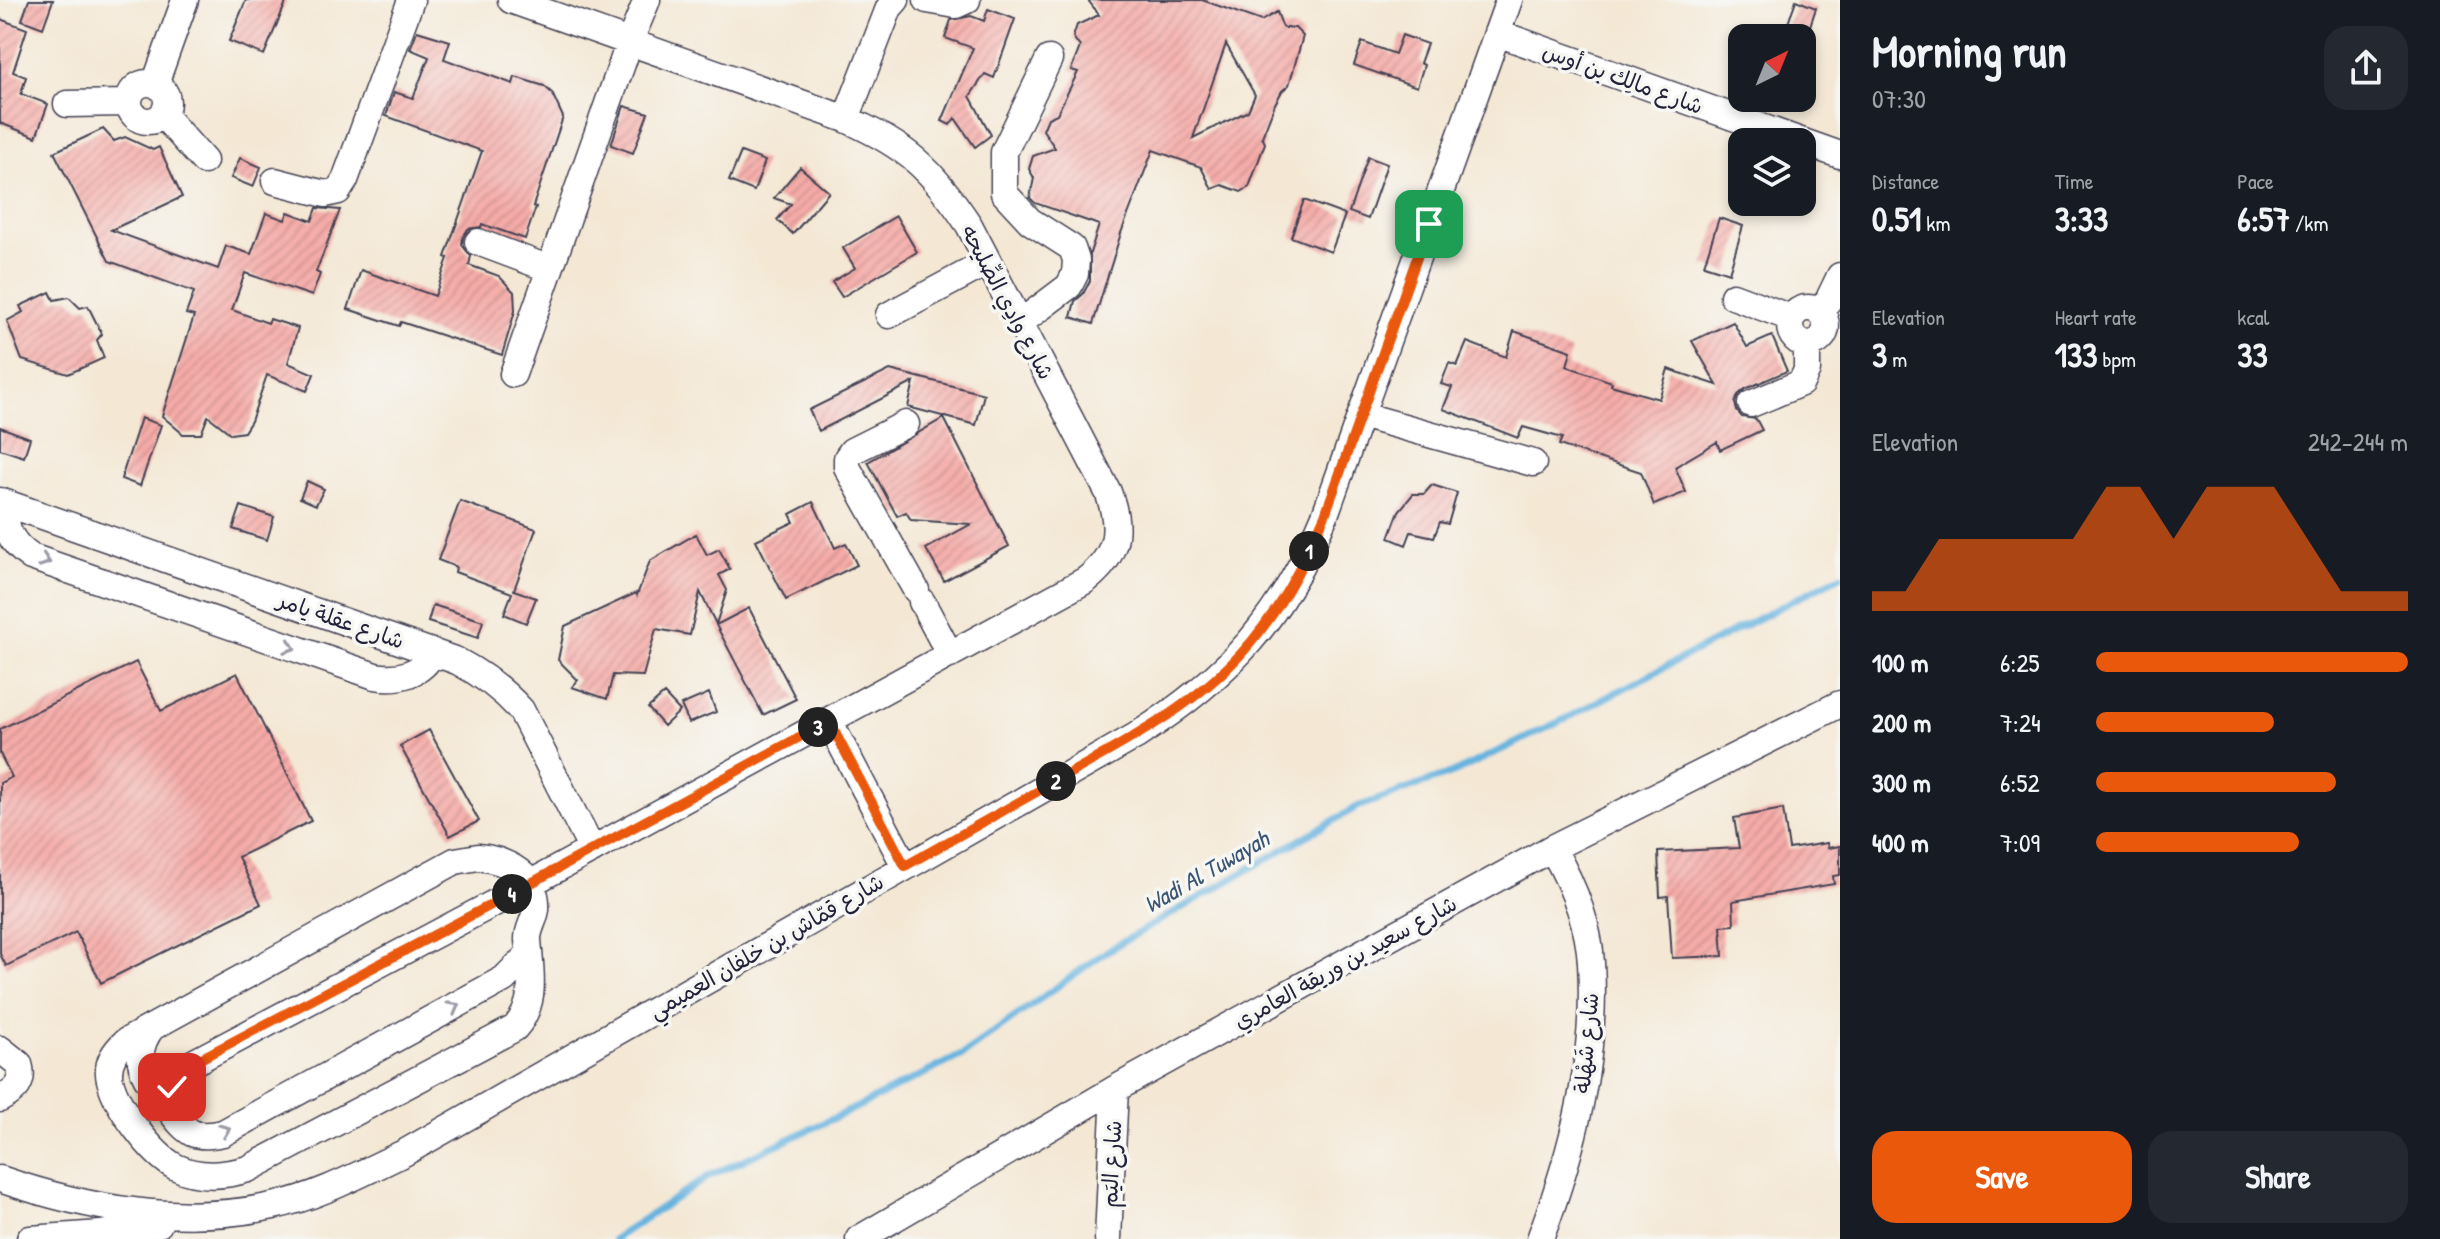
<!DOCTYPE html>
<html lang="en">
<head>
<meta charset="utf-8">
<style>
	:root { --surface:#171b24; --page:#242831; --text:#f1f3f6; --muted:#9ea1a6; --accent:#ea580c }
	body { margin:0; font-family:"Patrick Hand","Playpen Sans Arabic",sans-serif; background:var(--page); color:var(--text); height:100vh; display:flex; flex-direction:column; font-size:30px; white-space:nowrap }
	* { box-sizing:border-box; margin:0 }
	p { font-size:26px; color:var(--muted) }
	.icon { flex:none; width:44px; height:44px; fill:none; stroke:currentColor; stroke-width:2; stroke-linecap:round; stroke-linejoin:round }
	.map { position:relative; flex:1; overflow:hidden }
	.sheet { display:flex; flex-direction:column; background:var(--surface); width:600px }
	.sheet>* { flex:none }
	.needle { width:52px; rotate:43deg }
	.tools { position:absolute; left:1728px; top:24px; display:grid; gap:16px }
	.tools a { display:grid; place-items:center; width:88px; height:88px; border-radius:16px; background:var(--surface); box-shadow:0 4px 12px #0003; font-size:40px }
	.pin { position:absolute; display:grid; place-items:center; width:68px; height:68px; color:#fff; margin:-34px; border-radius:16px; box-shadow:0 4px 12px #0006 }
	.km { position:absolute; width:40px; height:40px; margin:-20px; border-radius:50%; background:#222; color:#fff; font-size:22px; line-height:40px; text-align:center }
	.round { display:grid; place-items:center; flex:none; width:84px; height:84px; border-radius:24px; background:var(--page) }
	.overview { display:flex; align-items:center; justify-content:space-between; height:136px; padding:0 32px }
	h1 { font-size:44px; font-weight:800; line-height:60px }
	.metrics { display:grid; grid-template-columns:repeat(3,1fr); gap:12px; height:136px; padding:8px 32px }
	.metrics div { display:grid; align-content:center }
	.metrics b { font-size:34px; font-weight:800 }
	.metrics small { font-size:22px; font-weight:400 }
	.metrics p { font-size:22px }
	.chart { height:224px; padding:16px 32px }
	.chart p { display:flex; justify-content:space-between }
	.chart svg { width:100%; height:144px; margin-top:8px; fill:var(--accent); opacity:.7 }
	.button { display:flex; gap:16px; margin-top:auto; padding:16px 32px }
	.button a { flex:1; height:92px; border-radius:24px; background:var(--accent); color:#fff; font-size:32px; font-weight:800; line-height:92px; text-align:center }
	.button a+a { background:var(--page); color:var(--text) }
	ul { padding:0 32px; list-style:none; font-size:26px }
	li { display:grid; grid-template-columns:128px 96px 1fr; align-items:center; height:60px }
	li i { height:20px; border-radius:10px; background:var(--accent) }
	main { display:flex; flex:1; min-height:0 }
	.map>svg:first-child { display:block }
</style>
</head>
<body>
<main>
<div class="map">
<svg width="1840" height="1239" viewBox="0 0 1840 1239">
	<defs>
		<pattern id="building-hatch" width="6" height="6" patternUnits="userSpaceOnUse" patternTransform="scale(2)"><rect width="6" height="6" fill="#f5aba7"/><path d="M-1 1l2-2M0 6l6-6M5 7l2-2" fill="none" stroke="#d29391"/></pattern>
	</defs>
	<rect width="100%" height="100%" fill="#f6f6f2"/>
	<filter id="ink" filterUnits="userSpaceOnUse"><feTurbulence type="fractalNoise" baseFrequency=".0125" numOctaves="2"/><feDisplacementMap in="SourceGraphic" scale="16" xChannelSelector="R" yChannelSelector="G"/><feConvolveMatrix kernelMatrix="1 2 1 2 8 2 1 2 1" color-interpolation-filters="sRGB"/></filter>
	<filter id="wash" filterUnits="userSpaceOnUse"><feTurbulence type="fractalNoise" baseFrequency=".006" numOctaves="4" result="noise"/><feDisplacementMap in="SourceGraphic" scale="32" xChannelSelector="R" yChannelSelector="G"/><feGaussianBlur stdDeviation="1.8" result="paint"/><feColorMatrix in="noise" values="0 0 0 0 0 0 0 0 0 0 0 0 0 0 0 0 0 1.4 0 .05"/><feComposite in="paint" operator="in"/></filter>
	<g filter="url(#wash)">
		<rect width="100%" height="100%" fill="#f4e8d5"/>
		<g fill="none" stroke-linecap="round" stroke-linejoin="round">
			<!-- stream -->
			<path stroke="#66b3df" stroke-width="7" d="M 614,1239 L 709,1176 L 843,1114 L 962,1055 L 1107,951 L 1357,807 L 1453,773 L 1559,722 L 1840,576"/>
		</g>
		<g id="blocks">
			<!-- building -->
			<path fill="url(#building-hatch)" fill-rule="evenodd" d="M 29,0 L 53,0 L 43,28 L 22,20 Z
				M 246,0 L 287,0 L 264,55 L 229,41 Z
				M 1088,0 L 1202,0 L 1261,21 L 1277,12 L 1283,28 L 1295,28 L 1303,36 L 1289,85 L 1282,91 L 1275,104 L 1262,137 L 1265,143 L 1249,187 L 1241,192 L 1222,185 L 1212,189 L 1201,167 L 1153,150 L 1121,233 L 1093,324 L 1071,317 L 1075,301 L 1083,294 L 1090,281 L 1090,253 L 1099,225 L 1035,203 L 1030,198 L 1034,178 L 1029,169 L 1033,156 L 1055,148 L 1043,130 L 1048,118 L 1057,114 L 1078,72 L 1071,70 L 1080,47 L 1073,37 L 1077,25 L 1099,15 ZM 1226,44 L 1255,95 L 1248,111 L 1193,138 Z
				M 1796,0 L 1816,8 L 1806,38 L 1783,38 Z
				M 988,9 L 1015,19 L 994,78 L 985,74 L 970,96 L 991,135 L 975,147 L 955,118 L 950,125 L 942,121 L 973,48 L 945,38 L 951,20 L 971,16 L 984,21 Z
				M 0,19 L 27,29 L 13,72 L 26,77 L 21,94 L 48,104 L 36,137 L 0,123 Z
				M 417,31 L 450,41 L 444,59 L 513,84 L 515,77 L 544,86 L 552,93 L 563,117 L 533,206 L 536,207 L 525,239 L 482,224 L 481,227 L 468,229 L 463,237 L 462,245 L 471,256 L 469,265 L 499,276 L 514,292 L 515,311 L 502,355 L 401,322 L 399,326 L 348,309 L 361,270 L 435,296 L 448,258 L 445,257 L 482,151 L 386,116 L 394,92 L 413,98 L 429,57 L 410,49 Z
				M 1402,35 L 1427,44 L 1420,63 L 1424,65 L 1417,87 L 1354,65 L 1362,42 L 1395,54 Z
				M 624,106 L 648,113 L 633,153 L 611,145 Z
				M 103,129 L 114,141 L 125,137 L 153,150 L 159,147 L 182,197 L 111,230 L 218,269 L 226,246 L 251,254 L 266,213 L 285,220 L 288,212 L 312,221 L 317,208 L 340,210 L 316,272 L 320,274 L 312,296 L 245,273 L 232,310 L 268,323 L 270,319 L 298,328 L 288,363 L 314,374 L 307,391 L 267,375 L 251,421 L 244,432 L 231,434 L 208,416 L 201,434 L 183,434 L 162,416 L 194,316 L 186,314 L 194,292 L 109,261 L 54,152 Z
				M 741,152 L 765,161 L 754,191 L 729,181 Z
				M 1368,157 L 1387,164 L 1368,219 L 1349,212 Z
				M 240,158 L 261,167 L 253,187 L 231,178 Z
				M 800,167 L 829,192 L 793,234 L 777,220 L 791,204 L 774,198 Z
				M 1304,200 L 1345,215 L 1331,252 L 1291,237 Z
				M 896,216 L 917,252 L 842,297 L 832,282 L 855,268 L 843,248 Z
				M 1719,218 L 1743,226 L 1729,273 L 1704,265 Z
				M 50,292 L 54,300 L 69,297 L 80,308 L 88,306 L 102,334 L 97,340 L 104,358 L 68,374 L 22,360 L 7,321 L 23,312 L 20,306 Z
				M 1733,322 L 1747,347 L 1772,336 L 1787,371 L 1745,389 L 1738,395 L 1735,403 L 1737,411 L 1742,417 L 1756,419 L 1762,430 L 1720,450 L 1717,442 L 1675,467 L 1686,492 L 1654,505 L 1641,472 L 1559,445 L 1562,438 L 1523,427 L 1518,438 L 1443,409 L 1452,387 L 1441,384 L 1449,363 L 1457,366 L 1467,342 L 1506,357 L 1514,331 L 1571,351 L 1567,366 L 1612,382 L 1611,385 L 1659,399 L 1668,369 L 1717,385 L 1692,341 Z
				M 890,370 L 984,394 L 976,425 L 908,407 L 914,382 L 819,431 L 809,410 Z
				M 141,418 L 161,425 L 140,486 L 121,479 Z
				M 944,418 L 1009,546 L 944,581 L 926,549 L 971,524 L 911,520 L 906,512 L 897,516 L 868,462 Z
				M 0,427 L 30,438 L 24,457 L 0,449 Z
				M 307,481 L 324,489 L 316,505 L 300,498 Z
				M 1432,485 L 1457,493 L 1448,524 L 1440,522 L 1434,537 L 1411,532 L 1406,545 L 1389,538 L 1399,511 L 1413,494 L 1424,494 Z
				M 460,501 L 536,529 L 514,590 L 536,598 L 526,623 L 504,614 L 512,593 L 455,572 L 456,567 L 438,560 Z
				M 813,502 L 835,548 L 846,543 L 857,565 L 786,600 L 756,540 L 794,522 L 790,514 Z
				M 241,506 L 274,517 L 267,540 L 233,529 Z
				M 696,534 L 707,555 L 719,549 L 730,569 L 719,575 L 727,590 L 716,624 L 700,592 L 690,635 L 656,629 L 643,676 L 613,675 L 607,699 L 572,687 L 578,680 L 558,660 L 565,626 L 636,593 L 637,595 L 650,561 Z
				M 433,605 L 483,621 L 478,638 L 428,622 Z
				M 749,608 L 796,699 L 763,715 L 716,625 Z
				M 136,662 L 161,711 L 237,673 L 311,821 L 238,857 L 261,904 L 101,983 L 76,932 L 6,966 L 0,954 L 0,783 L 12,777 L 0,754 L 0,729 Z
				M 709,693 L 716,712 L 689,723 L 681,705 Z
				M 664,694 L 680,711 L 664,726 L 648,708 Z
				M 429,730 L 479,821 L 450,836 L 400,746 Z
				M 1783,809 L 1789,849 L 1827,843 L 1828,848 L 1840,846 L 1840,875 L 1833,876 L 1834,884 L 1733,901 L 1734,925 L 1721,926 L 1723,956 L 1672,958 L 1668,896 L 1660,897 L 1658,852 L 1739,848 L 1734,818 Z"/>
		</g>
	</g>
	<g filter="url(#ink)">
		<use href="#blocks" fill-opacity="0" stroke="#424052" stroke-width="2"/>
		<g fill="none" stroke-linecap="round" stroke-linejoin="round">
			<defs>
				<path id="minor" d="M 927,0 L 956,5 L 967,0
					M 1497,33 L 1840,155
					M129 102a19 19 0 1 1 38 0a19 19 0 1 1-38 0Z
					M 155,84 L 185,0
					M 67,104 L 129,103
					M 163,115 L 204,161
					M 846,119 L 889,8 L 896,0
					M 275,181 L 325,194 L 338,191 L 345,180 L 411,0
					M 478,242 L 550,269
					M 1733,296 L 1791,318
					M1790 326a18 18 0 1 1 36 0a18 18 0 1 1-36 0Z
					M 1819,312 L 1828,301 L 1840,276
					M 889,315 L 988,262
					M 1020,323 L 1069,286 L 1075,274 L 1076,260 L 1072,248 L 1030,221 L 1004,193 L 1004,152 L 1049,59
					M 513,374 L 630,41 L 647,0
					M 1751,404 L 1801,383 L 1807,370 L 1807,345
					M 1361,415 L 1533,463
					M 906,424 L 852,451 L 847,458 L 847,467 L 916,590
					M 0,501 L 457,661 C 482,674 502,689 521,710 L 592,850
					M 8,504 C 1,526 12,544 31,557 L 375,676 C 397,680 422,675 433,652
					M 922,602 L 950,655
					M 829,721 L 905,866
					M 478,857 C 508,860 538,876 536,909 C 535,920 528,928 528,939 C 530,971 538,1002 515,1028 L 248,1169 C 224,1176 199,1178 176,1167 C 152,1155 116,1106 110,1080 C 106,1065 114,1052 125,1042 L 455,861 Z
					M 152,1027 C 128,1059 146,1078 166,1105 C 174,1115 181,1127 192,1133 C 202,1137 213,1135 223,1133 L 504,979 L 529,954
					M 0,1049 L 19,1064 C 25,1083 15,1091 0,1099
					M 167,1106 L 176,1078 L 187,1066 L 487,907 L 1086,580 C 1118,555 1122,529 1108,492 L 969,225 C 932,169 907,146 846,119 L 511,0
					M 0,1179 C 88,1209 180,1226 273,1206 C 318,1197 362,1173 404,1153 L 1136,736 C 1231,675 1281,619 1325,515 L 1509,0
					M 30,1239 L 101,1234 L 159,1224
					M 859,1239 L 1115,1089 L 1552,848 L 1840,704
					M 1108,1239 L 1115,1089
					M 1540,1239 C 1573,1151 1597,1058 1591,963 C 1589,923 1572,883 1552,848"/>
			</defs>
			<!-- minor casing -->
			<use href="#minor" stroke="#424052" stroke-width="29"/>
			<!-- minor -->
			<use href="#minor" stroke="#fff" stroke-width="26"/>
		</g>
		<!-- one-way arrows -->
		<defs><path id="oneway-chevron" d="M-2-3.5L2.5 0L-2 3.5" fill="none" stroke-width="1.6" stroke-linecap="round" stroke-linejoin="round" transform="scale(2)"/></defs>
		<g stroke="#9c9ca7">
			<use href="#oneway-chevron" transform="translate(45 561) rotate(19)"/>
			<use href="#oneway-chevron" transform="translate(290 647) rotate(19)"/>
			<use href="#oneway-chevron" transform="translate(454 1007) rotate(-29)"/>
			<use href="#oneway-chevron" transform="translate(225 1130) rotate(-22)"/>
		</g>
	</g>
	<g fill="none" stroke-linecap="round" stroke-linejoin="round" filter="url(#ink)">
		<defs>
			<path id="route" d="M 172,1087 L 187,1066 L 487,907 L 829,721 L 905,866 C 958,836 1012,806 1065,776 C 1127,741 1191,708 1240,655 C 1278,614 1303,566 1325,515 L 1429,224"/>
		</defs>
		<!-- route casing -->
		<use href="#route" stroke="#fff" stroke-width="16"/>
		<!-- route -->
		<use href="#route" stroke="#ea580c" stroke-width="10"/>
	</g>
	<g text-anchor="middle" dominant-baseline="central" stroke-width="7" stroke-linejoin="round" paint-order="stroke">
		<!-- street labels -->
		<g font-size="22" fill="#22223b" stroke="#f6f6f2">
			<text transform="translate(1623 78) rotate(20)">شارع مالِك بن أوس</text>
			<text transform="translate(1008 302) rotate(62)">شارع وادِي الصِّليحه</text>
			<text transform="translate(341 620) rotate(19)">شارع عقلة يامر</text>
			<text transform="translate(766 946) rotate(-30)">شارع قمّاش بن خلفان العميمي</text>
			<text transform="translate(1345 962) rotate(-29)">شارع سعيد بن وريقة العامري</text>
			<text transform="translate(1586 1043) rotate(-85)">شارع شَهْلة</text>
			<text transform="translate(1111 1164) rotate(-87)">شارع اليَم</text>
		</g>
		<!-- water labels -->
		<g font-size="24" font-style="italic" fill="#3a5574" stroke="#f6f6f2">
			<text transform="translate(1206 871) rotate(-30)">Wadi Al Tuwayah</text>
		</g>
	</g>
</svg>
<div class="tools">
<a><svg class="needle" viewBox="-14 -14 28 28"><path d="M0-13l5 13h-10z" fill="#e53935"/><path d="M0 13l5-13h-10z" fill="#9ea1a6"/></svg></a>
<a><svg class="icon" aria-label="layers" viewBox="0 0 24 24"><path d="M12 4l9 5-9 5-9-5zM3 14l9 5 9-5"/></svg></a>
</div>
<div class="pin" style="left:1429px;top:224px;background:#1e9e55"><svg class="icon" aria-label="arrive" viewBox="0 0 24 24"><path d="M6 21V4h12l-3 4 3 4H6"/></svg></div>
<div class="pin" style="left:172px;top:1087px;background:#d93025"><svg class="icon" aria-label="check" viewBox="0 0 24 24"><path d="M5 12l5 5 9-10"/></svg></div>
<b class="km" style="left:1309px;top:551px">1</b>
<b class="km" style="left:1056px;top:781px">2</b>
<b class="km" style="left:818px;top:727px">3</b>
<b class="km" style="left:512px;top:894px">4</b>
</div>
<section class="sheet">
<div class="overview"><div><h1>Morning run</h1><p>07:30</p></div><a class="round"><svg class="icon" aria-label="share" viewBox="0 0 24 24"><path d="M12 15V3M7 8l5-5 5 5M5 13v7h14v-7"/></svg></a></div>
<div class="metrics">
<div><p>Distance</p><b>0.51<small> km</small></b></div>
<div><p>Time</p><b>3:33</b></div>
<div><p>Pace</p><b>6:57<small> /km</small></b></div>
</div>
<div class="metrics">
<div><p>Elevation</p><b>3<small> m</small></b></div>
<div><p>Heart rate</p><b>133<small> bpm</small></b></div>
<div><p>kcal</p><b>33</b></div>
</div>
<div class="chart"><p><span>Elevation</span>242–244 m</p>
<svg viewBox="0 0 160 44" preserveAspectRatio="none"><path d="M0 44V38L10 38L20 22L30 22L40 22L50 22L60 22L70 6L80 6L90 22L100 6L110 6L120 6L130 22L140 38L150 38L160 38V44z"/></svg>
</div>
<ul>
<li><b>100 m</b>6:25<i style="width:100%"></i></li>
<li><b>200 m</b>7:24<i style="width:57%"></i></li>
<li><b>300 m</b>6:52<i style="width:77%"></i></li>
<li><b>400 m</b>7:09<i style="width:65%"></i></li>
</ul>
<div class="button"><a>Save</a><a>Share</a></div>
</section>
</main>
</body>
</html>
